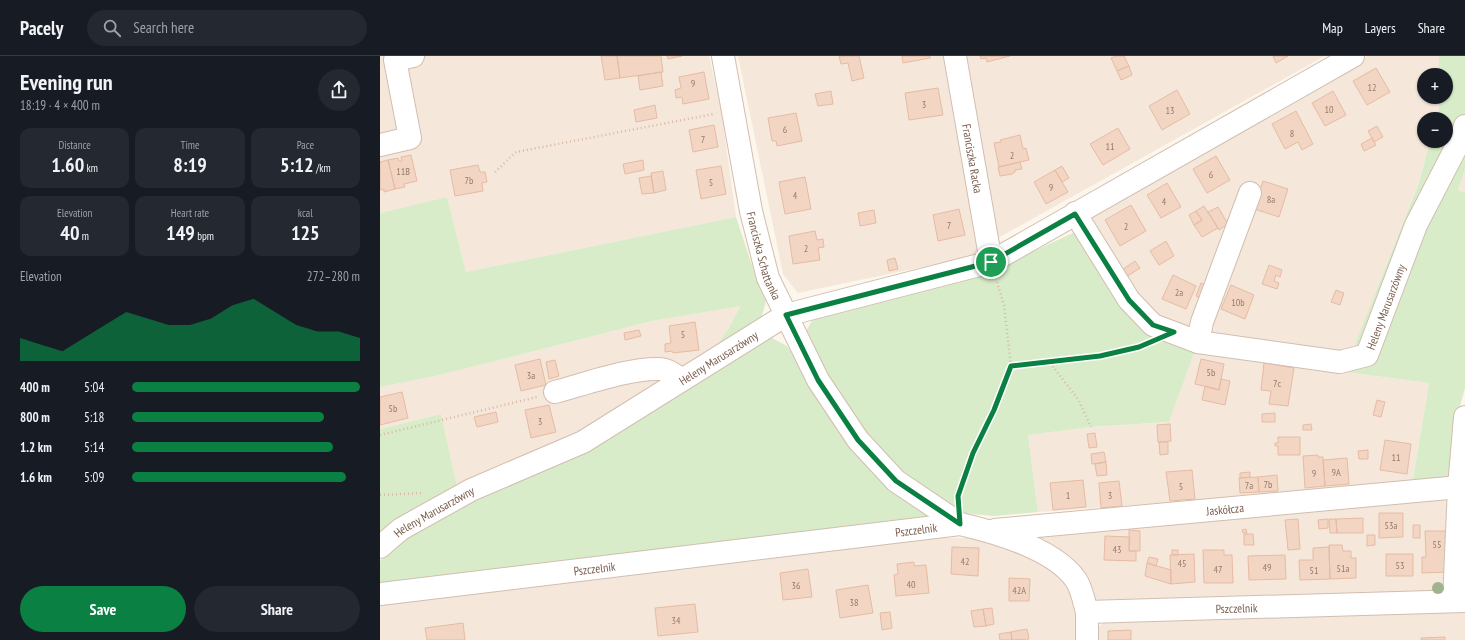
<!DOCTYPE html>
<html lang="en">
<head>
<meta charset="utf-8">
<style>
	:root { --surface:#171b24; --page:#242831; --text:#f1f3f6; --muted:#9ea1a6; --line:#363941; --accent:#0b8043 }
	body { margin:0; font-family:"PT Sans Narrow",sans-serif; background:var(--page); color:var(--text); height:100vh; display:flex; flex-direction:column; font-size:15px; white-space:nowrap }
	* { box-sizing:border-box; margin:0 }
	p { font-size:13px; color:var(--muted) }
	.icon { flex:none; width:22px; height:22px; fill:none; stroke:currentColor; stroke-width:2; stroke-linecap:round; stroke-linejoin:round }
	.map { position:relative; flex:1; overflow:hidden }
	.details { display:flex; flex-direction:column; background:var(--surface); width:380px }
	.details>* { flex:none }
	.tools { position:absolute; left:1037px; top:12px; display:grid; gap:8px }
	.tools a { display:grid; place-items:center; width:36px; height:36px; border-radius:50%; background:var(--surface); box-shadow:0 1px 3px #0004; font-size:20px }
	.pin { position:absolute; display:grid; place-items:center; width:34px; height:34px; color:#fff; margin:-17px; border:2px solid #fff; border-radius:50%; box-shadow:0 1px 4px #0007 }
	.round { display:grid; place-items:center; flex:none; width:42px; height:42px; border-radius:21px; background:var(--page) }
	.head { display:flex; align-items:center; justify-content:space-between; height:68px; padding:0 20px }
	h1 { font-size:22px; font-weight:700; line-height:30px }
	.metrics { display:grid; grid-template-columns:repeat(3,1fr); gap:6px; height:68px; padding:4px 20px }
	.metrics div { display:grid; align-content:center; border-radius:10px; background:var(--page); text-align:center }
	.metrics b { font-size:20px; font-weight:700 }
	.metrics small { font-size:11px; font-weight:400 }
	.metrics p { font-size:11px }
	.chart { height:112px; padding:8px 20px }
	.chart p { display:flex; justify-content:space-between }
	.chart svg { width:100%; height:72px; margin-top:4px; fill:var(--accent); opacity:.7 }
	.primary-button { display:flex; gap:8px; margin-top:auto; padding:8px 20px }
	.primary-button a { flex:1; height:46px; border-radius:24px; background:var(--accent); color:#fff; font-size:16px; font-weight:700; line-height:46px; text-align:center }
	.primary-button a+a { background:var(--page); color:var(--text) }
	ul { padding:0 20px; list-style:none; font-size:13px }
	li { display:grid; grid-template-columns:64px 48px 1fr; align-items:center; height:30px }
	li i { height:10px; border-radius:5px; background:var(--accent) }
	header { display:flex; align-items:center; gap:24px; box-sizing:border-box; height:56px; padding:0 20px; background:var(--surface); border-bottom:1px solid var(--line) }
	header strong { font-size:19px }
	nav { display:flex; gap:22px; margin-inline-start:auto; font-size:14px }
	.search { width:280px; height:36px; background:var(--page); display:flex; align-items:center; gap:10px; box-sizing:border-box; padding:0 14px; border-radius:22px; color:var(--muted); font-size:15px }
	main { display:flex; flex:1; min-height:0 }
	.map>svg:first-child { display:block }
</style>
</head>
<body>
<header>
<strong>Pacely</strong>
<div class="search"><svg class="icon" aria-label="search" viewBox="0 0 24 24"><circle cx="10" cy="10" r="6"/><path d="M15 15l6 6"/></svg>Search here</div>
<nav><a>Map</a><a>Layers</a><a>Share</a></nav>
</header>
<main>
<section class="details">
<div class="head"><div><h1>Evening run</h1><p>18:19 · 4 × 400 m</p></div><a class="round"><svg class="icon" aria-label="share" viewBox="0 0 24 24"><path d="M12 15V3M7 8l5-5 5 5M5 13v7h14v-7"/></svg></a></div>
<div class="metrics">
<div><p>Distance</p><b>1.60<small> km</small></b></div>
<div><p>Time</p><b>8:19</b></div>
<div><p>Pace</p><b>5:12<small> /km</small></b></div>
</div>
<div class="metrics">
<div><p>Elevation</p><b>40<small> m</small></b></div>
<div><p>Heart rate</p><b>149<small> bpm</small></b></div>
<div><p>kcal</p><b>125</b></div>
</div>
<div class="chart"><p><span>Elevation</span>272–280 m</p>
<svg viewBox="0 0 160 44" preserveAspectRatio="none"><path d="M0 44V30L10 34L20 38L30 30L40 22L50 14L60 18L70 22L80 22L90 18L100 10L110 6L120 14L130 22L140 26L150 26L160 30V44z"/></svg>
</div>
<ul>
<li><b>400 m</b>5:04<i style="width:100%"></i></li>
<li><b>800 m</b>5:18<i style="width:84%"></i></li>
<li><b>1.2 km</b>5:14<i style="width:88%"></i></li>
<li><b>1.6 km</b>5:09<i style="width:94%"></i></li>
</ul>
<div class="primary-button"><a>Save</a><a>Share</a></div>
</section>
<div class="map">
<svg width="1085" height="584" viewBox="0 0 1085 584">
	<rect width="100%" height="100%" fill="#fdf6ec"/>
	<!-- residential -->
	<path fill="#f5e8da" d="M 0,0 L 329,0 L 341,53 L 356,161 L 86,216 L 67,141 L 0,157 Z
		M 358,0 L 566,0 L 600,199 L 418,237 L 403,218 Z
		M 583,0 L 945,0 L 616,183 Z
		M 987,0 L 1059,0 L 1059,19 L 1044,19 L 1044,41 L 1059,41 L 1059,53 L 1056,63 L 1044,63 L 1044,85 L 1050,85 L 1039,125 L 973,293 L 960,297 L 821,274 L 777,261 L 700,165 L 906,44 Z
		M 1085,113 L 1085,137 L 1078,134 Z
		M 360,249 L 349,272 L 333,295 L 203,376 L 77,430 L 61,358 L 0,373 L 0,331 L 60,319 L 272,265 Z
		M 816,292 L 958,315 L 1049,327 L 1032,429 L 658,456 L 648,379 L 701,372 L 789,366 Z
		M 1071,439 L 1065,535 L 716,544 L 705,519 L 647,479 Z
		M 556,482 L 599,482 L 673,510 L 687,525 L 696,559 L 695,584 L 0,584 L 0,549 Z
		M 1085,554 L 1085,584 L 713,584 L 713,576 L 724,566 Z"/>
	<!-- green -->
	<path fill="#d8ecc9" d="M 1059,0 L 1085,0 L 1085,113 L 1078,134 L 1085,137 L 1085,332 L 1078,357 L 1071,427 L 1032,429 L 1049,327 L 958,315 L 973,293 L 1039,126 L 1050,85 L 1066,85 L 1066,63 L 1056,63 L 1059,53 L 1059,41 L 1066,41 L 1066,19 L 1059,19 Z
		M 67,141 L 86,216 L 356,161 L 376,222 L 386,245 L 381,263 L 333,295 L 349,272 L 360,250 L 272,265 L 60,319 L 0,331 L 0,157 Z
		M 695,176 L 760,272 L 816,292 L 789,366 L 711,371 L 648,379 L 658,456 L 614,460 L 582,457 L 522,419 L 483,377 L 445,319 L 425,277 L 433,263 L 611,215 Z
		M 390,281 L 407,290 L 432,330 L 513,433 L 546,459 L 543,464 L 0,528 L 0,505 L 31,477 Z
		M 61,358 L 77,430 L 0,479 L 0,373 Z"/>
	<!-- building -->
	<path fill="#f3d5c3" stroke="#e6bba3" d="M 221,0 L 237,0 L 240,22 L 225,24 Z
		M 237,0 L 281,0 L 283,16 L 240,22 Z
		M 287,0 L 302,0 L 288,3 Z
		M 459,0 L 479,0 L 484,22 L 472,25 L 468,7 L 461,8 Z
		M 522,0 L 550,0 L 550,2 L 523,7 Z
		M 600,0 L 630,0 L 607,6 L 606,2 L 601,3 Z
		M 737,0 L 744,0 L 749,10 L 737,15 L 731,2 Z
		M 893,0 L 908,0 L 896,7 Z
		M 749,10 L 752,19 L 741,24 L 737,15 Z
		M 996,12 L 1010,36 L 987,49 L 973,25 Z
		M 281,16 L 283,30 L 260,34 L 258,20 Z
		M 324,16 L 329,43 L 303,48 L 302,41 L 296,42 L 295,34 L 301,32 L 299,21 Z
		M 558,32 L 563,59 L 529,64 L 525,37 Z
		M 797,34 L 810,58 L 782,74 L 769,50 Z
		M 451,35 L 453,48 L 438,50 L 435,38 Z
		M 953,35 L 966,59 L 945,70 L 932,47 Z
		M 275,49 L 277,62 L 256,66 L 254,54 Z
		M 916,55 L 933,88 L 922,94 L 918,86 L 905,93 L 892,68 Z
		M 416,57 L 422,85 L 397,90 L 396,85 L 392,85 L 388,62 Z
		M 334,69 L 338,91 L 313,96 L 309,74 Z
		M 997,70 L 1003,81 L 994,86 L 988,75 Z
		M 738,72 L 750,93 L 723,109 L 710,88 Z
		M 640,79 L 643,93 L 646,92 L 649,104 L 619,111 L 614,87 L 621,86 L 620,84 Z
		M 992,82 L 996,89 L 984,95 L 981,88 Z
		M 31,99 L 37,125 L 24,128 L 25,131 L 15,133 L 8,104 L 18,102 L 19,105 L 22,105 L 21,101 Z
		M 836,100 L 850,124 L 827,137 L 813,113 Z
		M 8,104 L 15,133 L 4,136 L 4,133 L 0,134 L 0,106 Z
		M 263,104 L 264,114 L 245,118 L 243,108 Z
		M 640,106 L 642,113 L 635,114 L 635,116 L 632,118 L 620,120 L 618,111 Z
		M 98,109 L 100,116 L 105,116 L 107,126 L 102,127 L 103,135 L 75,140 L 70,114 Z
		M 341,110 L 346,138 L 321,143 L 316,114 Z
		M 682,110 L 689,122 L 682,126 L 675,114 Z
		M 675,114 L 688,136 L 666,148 L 654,126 Z
		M 283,115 L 286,134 L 274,137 L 271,117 Z
		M 271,120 L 274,137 L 262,138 L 259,122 Z
		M 425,121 L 431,153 L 405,158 L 399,126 Z
		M 883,125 L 908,133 L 899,161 L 874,153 Z
		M 787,127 L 801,151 L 781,162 L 767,139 Z
		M 751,149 L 766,175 L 740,190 L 725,164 Z
		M 824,150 L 838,172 L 822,181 L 814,169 L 822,164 L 816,155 Z
		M 838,151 L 848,168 L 839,174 L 828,156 Z
		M 579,153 L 585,179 L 558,185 L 553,159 Z
		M 494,154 L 496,167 L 480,170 L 478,157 Z
		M 816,155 L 822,164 L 814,169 L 809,159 Z
		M 435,175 L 437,184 L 443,183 L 444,191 L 438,192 L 440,204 L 413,208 L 409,180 Z
		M 786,185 L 794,200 L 779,209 L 770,195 Z
		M 515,202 L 518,213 L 509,215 L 507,204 Z
		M 755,205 L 760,212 L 746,221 L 742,214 Z
		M 889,209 L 902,214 L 900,221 L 896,219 L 894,225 L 899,227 L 897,233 L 882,228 Z
		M 793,219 L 816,230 L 806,253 L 782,243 Z
		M 821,227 L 830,230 L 824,244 L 816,240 Z
		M 851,229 L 874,239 L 865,263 L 841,253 Z
		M 956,234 L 964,237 L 960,249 L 951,246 Z
		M 315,266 L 319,294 L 293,297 L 292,295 L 285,296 L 285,288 L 291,287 L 289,270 Z
		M 259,274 L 261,280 L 245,284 L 244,277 Z
		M 160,303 L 166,329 L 141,335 L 135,309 Z
		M 821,303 L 844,308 L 839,334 L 815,328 Z
		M 175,304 L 179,320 L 169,323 L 166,306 Z
		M 884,307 L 914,312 L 908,350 L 889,348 L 891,335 L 881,334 Z
		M 841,323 L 850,325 L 845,349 L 822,344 L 825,330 L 839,334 Z
		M 22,336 L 28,362 L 0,369 L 0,341 Z
		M 997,344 L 1005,346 L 1001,361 L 993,359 Z
		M 169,349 L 176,376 L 151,382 L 145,354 Z
		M 116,356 L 118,366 L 97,371 L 94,361 Z
		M 895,357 L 895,366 L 882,366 L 882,358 Z
		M 790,368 L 791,385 L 778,386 L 777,369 Z
		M 931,368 L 932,374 L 923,374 L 923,369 Z
		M 715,377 L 717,391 L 709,392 L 707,378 Z
		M 898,381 L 920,381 L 920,399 L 898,399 L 898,390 L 895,390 L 895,387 L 898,387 Z
		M 1005,384 L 1031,388 L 1027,418 L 1000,414 Z
		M 779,386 L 788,386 L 788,398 L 780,399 Z
		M 988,394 L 988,403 L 979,403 L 978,395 Z
		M 724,396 L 726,406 L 712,408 L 711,398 Z
		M 938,399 L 938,401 L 943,401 L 945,430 L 925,432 L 923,400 Z
		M 967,402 L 969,428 L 945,430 L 943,404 Z
		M 726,406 L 727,419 L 717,420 L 715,408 Z
		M 812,414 L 815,443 L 790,445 L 786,416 Z
		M 870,416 L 870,421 L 860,422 L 860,417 Z
		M 897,419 L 898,435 L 879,436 L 878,421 Z
		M 878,421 L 879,436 L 860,437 L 859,422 Z
		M 703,424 L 706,451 L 673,454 L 670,427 Z
		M 739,425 L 742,450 L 721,452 L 719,427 Z
		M 999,457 L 1023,457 L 1023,481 L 999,482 Z
		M 983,462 L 983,477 L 957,477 L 956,463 Z
		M 918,463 L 920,493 L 908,494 L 905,464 Z
		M 948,463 L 948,472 L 939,473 L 938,464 Z
		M 949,463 L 956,463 L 957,477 L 950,477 Z
		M 1033,469 L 1040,469 L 1040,482 L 1033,482 Z
		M 866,473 L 867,477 L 863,477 L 862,474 Z
		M 749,474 L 760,475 L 760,495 L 749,495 Z
		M 1045,475 L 1069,475 L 1069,516 L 1042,517 L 1042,501 L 1046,501 Z
		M 864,478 L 873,478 L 874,489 L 864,489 Z
		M 987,479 L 995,479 L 995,489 L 987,490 Z
		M 725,480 L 750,481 L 749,495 L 756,495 L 756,505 L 724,504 Z
		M 949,489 L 962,489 L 963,495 L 971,495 L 971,502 L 976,502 L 976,522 L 950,523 Z
		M 572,491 L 599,492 L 598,520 L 571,518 Z
		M 949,491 L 950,523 L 920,524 L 919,504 L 933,504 L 933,492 Z
		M 792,494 L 798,494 L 798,499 L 792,499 Z
		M 823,494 L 844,494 L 844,499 L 852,499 L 853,527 L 824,527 Z
		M 814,498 L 815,526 L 791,528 L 790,499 Z
		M 1006,498 L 1033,498 L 1033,520 L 1006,520 Z
		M 905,499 L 906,523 L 869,524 L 868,500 Z
		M 769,501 L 778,503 L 776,510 L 767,507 Z
		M 534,506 L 534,510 L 546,509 L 549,537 L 516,540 L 514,519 L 518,518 L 517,508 Z
		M 767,507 L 791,514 L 791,528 L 765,520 Z
		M 428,513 L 432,541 L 403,544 L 400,517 Z
		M 629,522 L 650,523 L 649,545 L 629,545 Z
		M 488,529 L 493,557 L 460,562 L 456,534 Z
		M 315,548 L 318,576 L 278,580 L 275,552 Z
		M 612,552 L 614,568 L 606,570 L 603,553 Z
		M 603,553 L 606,570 L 594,571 L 591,555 Z
		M 510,556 L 512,572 L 502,574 L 500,557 Z
		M 83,567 L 85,584 L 47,584 L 45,572 Z
		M 647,573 L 649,583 L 632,584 L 631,576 Z
		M 751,574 L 751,584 L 728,584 L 728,575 Z
		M 631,576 L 632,584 L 620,584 L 619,578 Z
		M 1065,581 L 1065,584 L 1041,584 L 1041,582 Z"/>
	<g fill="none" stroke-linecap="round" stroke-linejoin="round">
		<defs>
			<g id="minor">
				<path id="s1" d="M 343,0 L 371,155 L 388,222 L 438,324 L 478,384 L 516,425 L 580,468"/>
				<path id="s2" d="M 575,0 L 611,206"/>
				<path d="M 0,89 L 30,82 L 15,4 L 33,0"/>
				<path id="s3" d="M 695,157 L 749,244 L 773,269 L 818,286 L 960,306 L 987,299 L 1036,169 L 1082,80 L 1085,70"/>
				<path d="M 818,286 L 822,266 L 870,137"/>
				<path d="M 175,336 C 205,328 249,312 279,313 C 287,313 295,319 301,323"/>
				<path id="s4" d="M 615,474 L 1079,431"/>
				<path id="s5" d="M 0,491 L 21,473 L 91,434 L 203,386 L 406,259 L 611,206 L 973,0"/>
				<path id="s6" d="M 0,538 L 580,468 C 615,476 675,493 696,524 C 702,533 704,546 707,556 L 1085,545"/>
				<path d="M 1074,545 L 1079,431 L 1085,361"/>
				<path d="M 707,584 L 707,556"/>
			</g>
		</defs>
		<!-- minor casing -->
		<use href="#minor" stroke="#d1beb0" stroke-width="24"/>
		<!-- path -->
		<path stroke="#d9b8a5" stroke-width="2.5" stroke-dasharray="1 3" stroke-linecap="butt" d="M 115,116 L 136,96 L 334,58
			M 617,226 L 624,249 L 631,310
			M 670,307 L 698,343 L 711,371
			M 0,379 L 157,341
			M 0,439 L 43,437
			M 578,443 L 593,397 L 614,354 L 631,310 L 720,300 L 766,288"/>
		<!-- minor -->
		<use href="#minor" stroke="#fff" stroke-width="22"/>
	</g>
	<!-- trees -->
	<circle fill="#a0b28e" cx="1058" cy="532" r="6"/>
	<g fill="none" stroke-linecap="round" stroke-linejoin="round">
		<defs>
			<path id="route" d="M 695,158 L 749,244 L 773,269 L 794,276 L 759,291 L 720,300 L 631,310 L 614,354 L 593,397 L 578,440 L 580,468 L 516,425 L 478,384 L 438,324 L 406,259 L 611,206 Z"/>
		</defs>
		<!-- route casing -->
		<use href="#route" stroke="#fff" stroke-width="8"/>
		<!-- route -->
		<use href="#route" stroke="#0b8043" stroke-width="5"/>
	</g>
	<g text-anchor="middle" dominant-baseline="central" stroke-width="3" stroke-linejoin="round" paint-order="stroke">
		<!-- number labels -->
		<g font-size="10" fill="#987a6a">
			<text x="313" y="27">9</text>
			<text x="992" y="31">12</text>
			<text x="544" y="48">3</text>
			<text x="949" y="53">10</text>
			<text x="790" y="54">13</text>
			<text x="405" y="73">6</text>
			<text x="912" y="77">8</text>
			<text x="323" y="83">7</text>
			<text x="730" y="90">11</text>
			<text x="632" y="99">2</text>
			<text x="23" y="115">11B</text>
			<text x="831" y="118">6</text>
			<text x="89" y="124">7b</text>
			<text x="331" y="126">5</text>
			<text x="671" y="131">9</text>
			<text x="415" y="139">4</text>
			<text x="891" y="143">8a</text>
			<text x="784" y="145">4</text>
			<text x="569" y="169">7</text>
			<text x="746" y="170">2</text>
			<text x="426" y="192">2</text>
			<text x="799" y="236">2a</text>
			<text x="858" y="246">10b</text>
			<text x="303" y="278">5</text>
			<text x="831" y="316">5b</text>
			<text x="151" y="319">3a</text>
			<text x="897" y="327">7c</text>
			<text x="13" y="352">5b</text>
			<text x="160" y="365">3</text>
			<text x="1016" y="401">11</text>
			<text x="956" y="416">9A</text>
			<text x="934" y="417">9</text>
			<text x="888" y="428">7b</text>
			<text x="869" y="429">7a</text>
			<text x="801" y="430">5</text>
			<text x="688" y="439">1</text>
			<text x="730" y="439">3</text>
			<text x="1011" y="469">53a</text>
			<text x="1057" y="488">55</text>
			<text x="737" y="493">43</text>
			<text x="585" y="505">42</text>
			<text x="802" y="507">45</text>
			<text x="1020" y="509">53</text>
			<text x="887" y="511">49</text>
			<text x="963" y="512">51a</text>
			<text x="838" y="513">47</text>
			<text x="934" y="514">51</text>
			<text x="531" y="528">40</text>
			<text x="416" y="529">36</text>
			<text x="639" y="534">42A</text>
			<text x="474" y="546">38</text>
			<text x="296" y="564">34</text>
		</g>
		<!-- street labels -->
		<g font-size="12" fill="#7a5c4d" stroke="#fffaf3">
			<text stroke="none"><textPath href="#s2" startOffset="104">Franciszka Racka</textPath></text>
			<text stroke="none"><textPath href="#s1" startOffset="204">Franciszka Schattanka</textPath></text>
			<text stroke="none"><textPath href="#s3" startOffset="408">Heleny Marusarzówny</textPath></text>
			<text stroke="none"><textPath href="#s5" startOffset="389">Heleny Marusarzówny</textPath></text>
			<text stroke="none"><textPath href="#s4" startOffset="231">Jaskółcza</textPath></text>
			<text stroke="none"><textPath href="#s5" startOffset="65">Heleny Marusarzówny</textPath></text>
			<text stroke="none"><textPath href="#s6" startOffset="540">Pszczelnik</textPath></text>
			<text stroke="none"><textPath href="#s6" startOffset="216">Pszczelnik</textPath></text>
			<text stroke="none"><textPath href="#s6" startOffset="899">Pszczelnik</textPath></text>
		</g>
	</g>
</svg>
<div class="tools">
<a>+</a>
<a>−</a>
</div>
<div class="pin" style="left:611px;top:206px;background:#1e9e55"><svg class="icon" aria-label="arrive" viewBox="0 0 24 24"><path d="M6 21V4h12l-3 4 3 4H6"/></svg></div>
</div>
</main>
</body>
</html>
